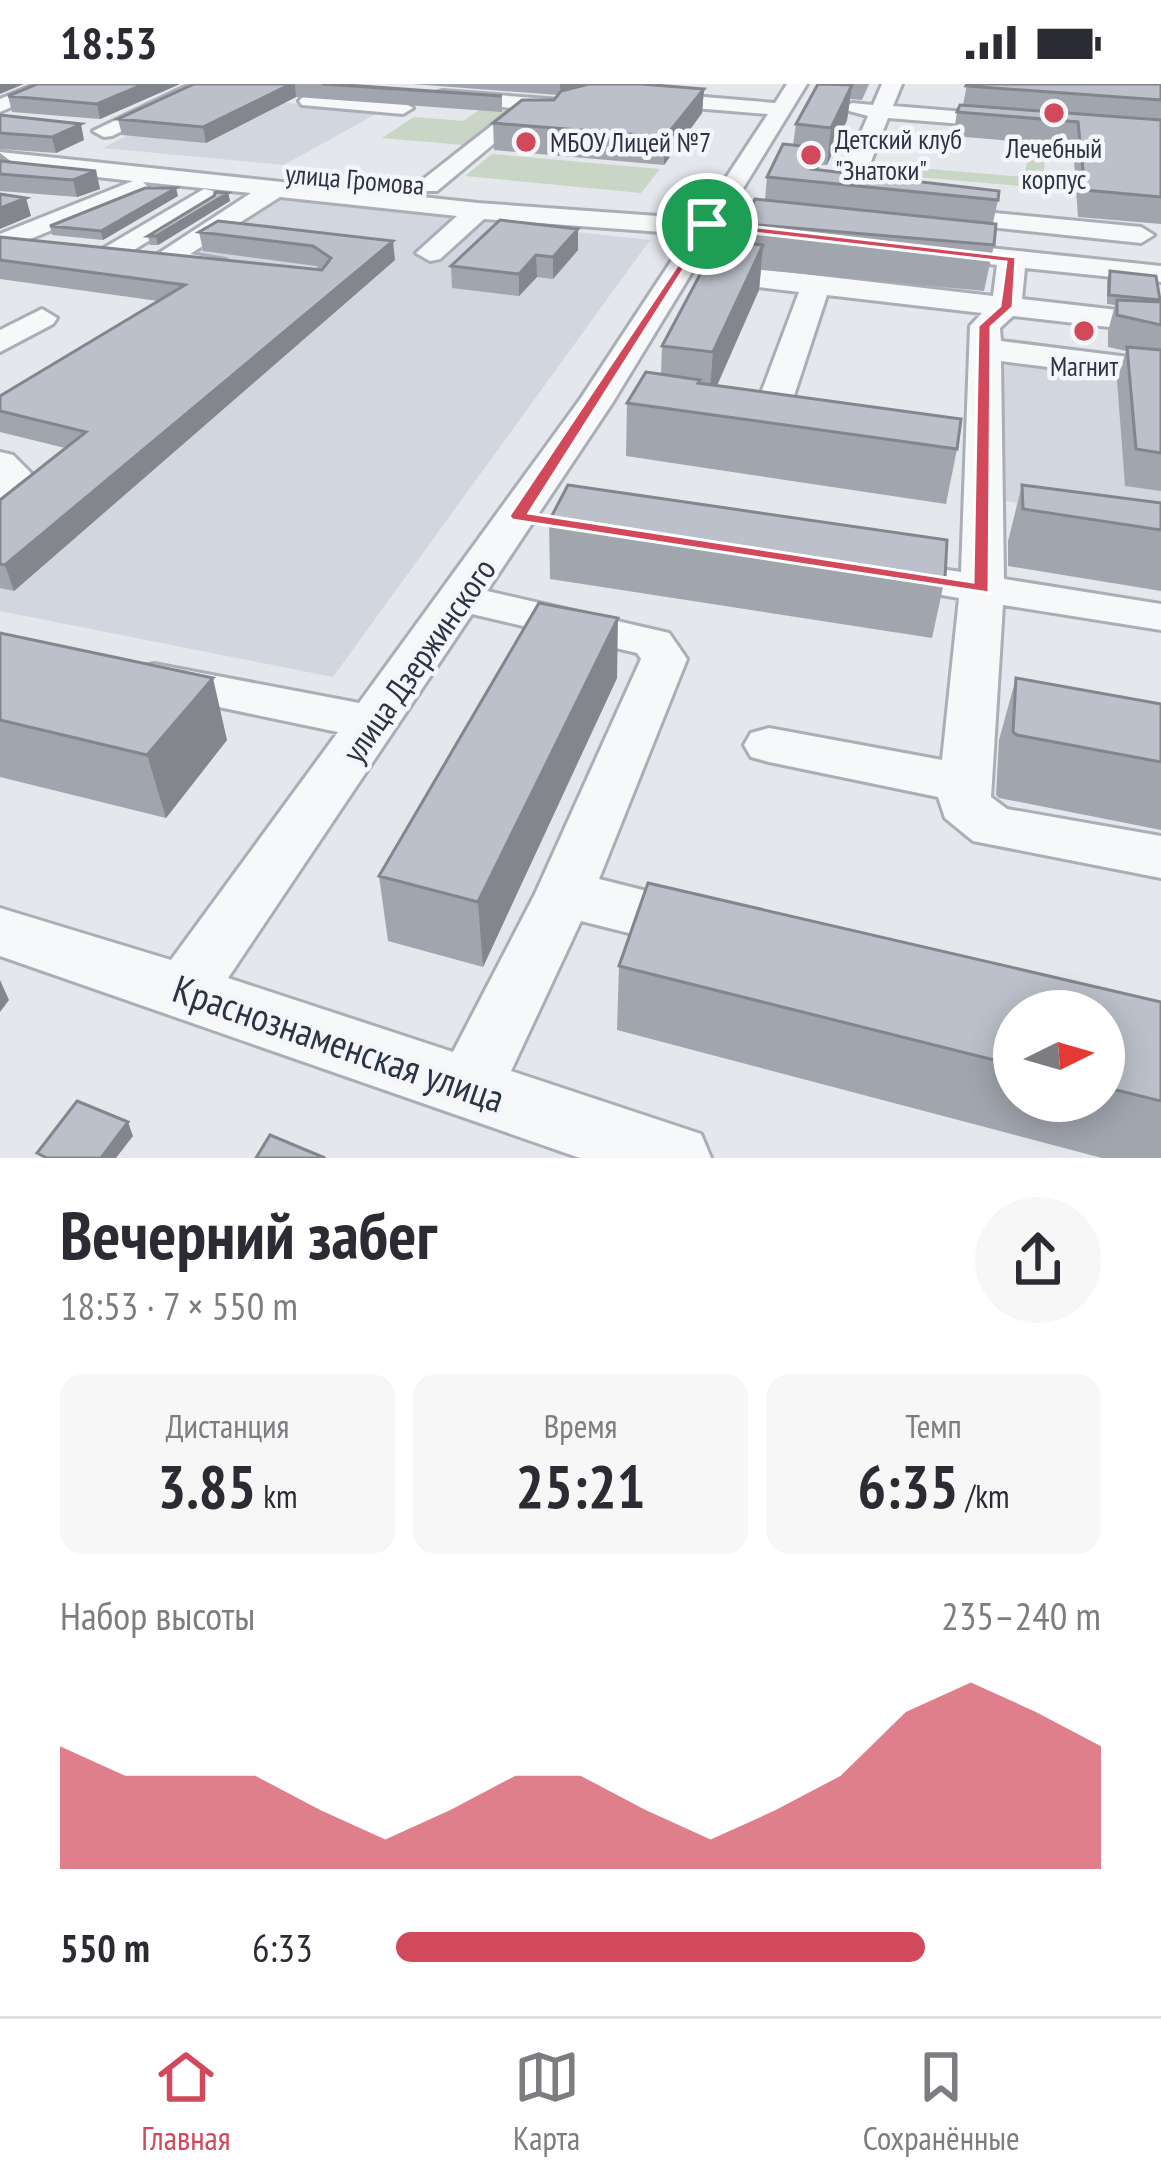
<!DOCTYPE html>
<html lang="ru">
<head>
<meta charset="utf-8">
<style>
	:root { --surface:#fff; --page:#f7f7f7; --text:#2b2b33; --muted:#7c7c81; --line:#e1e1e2; --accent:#d1495b }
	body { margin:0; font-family:"PT Sans Narrow",sans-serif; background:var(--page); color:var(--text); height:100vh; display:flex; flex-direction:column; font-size:45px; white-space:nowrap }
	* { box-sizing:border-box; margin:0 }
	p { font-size:39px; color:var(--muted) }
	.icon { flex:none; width:66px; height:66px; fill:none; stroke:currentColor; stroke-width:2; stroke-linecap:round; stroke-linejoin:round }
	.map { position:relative; height:1074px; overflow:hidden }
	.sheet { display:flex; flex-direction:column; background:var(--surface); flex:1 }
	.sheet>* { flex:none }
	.needle { width:78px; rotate:85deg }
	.buttons { position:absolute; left:993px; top:906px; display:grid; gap:24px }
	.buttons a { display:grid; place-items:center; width:132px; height:132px; border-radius:50%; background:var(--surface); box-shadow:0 6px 30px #0003; font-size:60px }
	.pin { position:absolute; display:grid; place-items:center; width:102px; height:102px; color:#fff; margin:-51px; border:6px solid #fff; border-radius:50%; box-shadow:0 3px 12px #0007 }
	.round { display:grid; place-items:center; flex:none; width:126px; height:126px; border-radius:63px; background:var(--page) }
	.overview { display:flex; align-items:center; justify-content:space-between; height:204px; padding:0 60px }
	h1 { font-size:66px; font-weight:600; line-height:90px }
	.metrics { display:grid; grid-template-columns:repeat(3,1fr); gap:18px; height:204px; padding:12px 60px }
	.metrics div { display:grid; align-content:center; border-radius:24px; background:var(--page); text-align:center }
	.metrics b { font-size:60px; font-weight:600 }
	.metrics small { font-size:33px; font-weight:400 }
	.metrics p { font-size:33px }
	.chart { height:336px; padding:24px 60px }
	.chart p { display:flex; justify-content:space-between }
	.chart svg { width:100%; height:216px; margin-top:12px; fill:var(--accent); opacity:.7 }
	ul { padding:0 60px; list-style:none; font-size:39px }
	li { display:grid; grid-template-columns:192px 144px 1fr; align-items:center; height:90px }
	li i { height:30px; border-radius:15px; background:var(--accent) }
	.status { display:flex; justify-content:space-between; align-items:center; height:84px; padding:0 60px; background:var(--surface); direction:ltr }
	.status svg { height:33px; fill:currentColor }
	.menu { display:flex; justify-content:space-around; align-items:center; height:168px; border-top:3px solid var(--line); background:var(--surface); font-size:33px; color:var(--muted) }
	.menu a { display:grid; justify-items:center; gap:6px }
	.menu .current { color:var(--accent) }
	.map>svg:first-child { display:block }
</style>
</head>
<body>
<div class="status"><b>18:53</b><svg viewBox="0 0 49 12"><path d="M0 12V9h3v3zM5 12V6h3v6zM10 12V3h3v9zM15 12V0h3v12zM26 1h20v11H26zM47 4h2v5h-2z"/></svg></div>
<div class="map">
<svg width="1161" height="1074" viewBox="0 0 1161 1074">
	<rect width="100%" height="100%" fill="#e4e7ec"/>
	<!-- built -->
	<path fill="#d2d6de" d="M 205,12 L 381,27 L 284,81 L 103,64 Z
		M 258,113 L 650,156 L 333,593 L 0,527 L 0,444 L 298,197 L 155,176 Z
		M 1005,276 L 1161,295 L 1161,443 L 994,415 Z"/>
	<!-- green -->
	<path fill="#c9d6c5" d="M 481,25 L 508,27 L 463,61 L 382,54 L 414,33 L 463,37 Z
		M 1029,68 L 1045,69 L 1043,104 L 905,92 L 907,83 L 1024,93 Z
		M 492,70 L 660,85 L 641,109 L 465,92 Z"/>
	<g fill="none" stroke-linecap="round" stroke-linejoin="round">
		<defs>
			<path id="minor" d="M 36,0 L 63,0 L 0,28 L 0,15 Z
				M 191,0 L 217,0 L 112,52 L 104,53 L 93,47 Z
				M 316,0 L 330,0 L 333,4 L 325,12 L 403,18 L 413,24 L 403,30 L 302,21 L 299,17 Z
				M 787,0 L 807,0 L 723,137 L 794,142 L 807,150 L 794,158 L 714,152 L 613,318 L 487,507 L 669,549 L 687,575 L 599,795 L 714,824 L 723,841 L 714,858 L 693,865 L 581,837 L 511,987 L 701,1050 L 711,1074 L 580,1074 L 0,872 L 0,824 L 171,876 L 338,648 L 137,606 L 130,595 L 137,584 L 154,580 L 359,619 L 581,314 L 689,150 L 484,135 L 440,175 L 430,177 L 416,169 L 457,132 L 280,113 L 190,170 L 226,176 L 230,182 C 214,196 166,189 150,175 L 251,109 L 143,98 L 148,103 L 145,108 L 8,164 L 0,162 L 0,150 L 133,97 L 0,82 L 0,68 L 478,119 L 699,135 L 768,30 L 645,20 L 635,14 L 645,8 L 775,19 ZM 472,530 L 637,569 L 641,575 L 535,810 L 453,968 L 228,894 Z
				M 882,0 L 902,0 L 893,22 L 1013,32 L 1023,38 L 1013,44 L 888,34 L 856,116 L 876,120 L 880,125 L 867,133 L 832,127 L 829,122 L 868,32 L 842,25 L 852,19 L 873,21 Z
				M 443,7 L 561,16 L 580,11 L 590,17 L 562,28 L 548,27 L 557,33 L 554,37 L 521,37 L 437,107 L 421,107 L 421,97 L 514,24 L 436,17 L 436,9 Z
				M 204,105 L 213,107 L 213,117 L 116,177 L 96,177 L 92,171 Z
				M 933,123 L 1141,143 L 1154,151 L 1141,159 L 924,136 L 920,131 Z
				M 931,158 L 1161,182 L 1161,198 L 1025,184 L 1022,215 L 1161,231 L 1161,249 L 1013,232 L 1000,244 L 1001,257 L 1161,277 L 1161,297 L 1001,277 L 1004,495 L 1161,520 L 1161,546 L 1003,521 L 991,713 L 1007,725 L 1161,752 L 1161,794 L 973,757 L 945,734 L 938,713 L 769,678 L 751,673 L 744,661 L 751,649 L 769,644 L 942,676 L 959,514 L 867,498 L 861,489 L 867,480 L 882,476 L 961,488 L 970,242 L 982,229 L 827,211 L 787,333 L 809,337 L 814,345 L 809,353 C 791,357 772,353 754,349 L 749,341 L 799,208 L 743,201 L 729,192 L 743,183 L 993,212 L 997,181 L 921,172 L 917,166 Z
				M 42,225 L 57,234 L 53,240 L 0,268 L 0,246 Z
				M 0,368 L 13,371 L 34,392 L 14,411 L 0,415 Z"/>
		</defs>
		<!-- minor casing -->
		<use href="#minor" stroke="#a9aeb7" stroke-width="6"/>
		<!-- minor -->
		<use href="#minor" fill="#f7f8fa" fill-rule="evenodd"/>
	</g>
	<!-- wall -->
	<path fill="#a1a5ae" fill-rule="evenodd" d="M 37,0 L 180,0 L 100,35 L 12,28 L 8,12 Z
		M 194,0 L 333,0 L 502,12 L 502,28 L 296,13 L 206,59 L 122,51 L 118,35 Z
		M 412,0 L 641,0 L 704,5 L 702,29 L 664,81 L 494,66 L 493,39 L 554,16 L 558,11 Z
		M 818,0 L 869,0 L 862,16 L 850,15 L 847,36 L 827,81 L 819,81 L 819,86 L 998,116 L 993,139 L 994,161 L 984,207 L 761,186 L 759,206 L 717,302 L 957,365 L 946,420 L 626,372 L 627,319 L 661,290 L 662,262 L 733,154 L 734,139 L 751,123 L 765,116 L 767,93 L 793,61 L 796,40 Z
		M 967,0 L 1161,0 L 1161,140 L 1078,133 L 1073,62 L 953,52 L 957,28 L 963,21 Z
		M 0,31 L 84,56 L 56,69 L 0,65 Z
		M 0,69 L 13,79 L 96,87 L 100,105 L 77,113 L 0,107 Z
		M 228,109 L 230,117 L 158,161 L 150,161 L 148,152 Z
		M 178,112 L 103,156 L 52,151 L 50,142 Z
		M 218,137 L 395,176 L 14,507 L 0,504 L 0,416 L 65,364 L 0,348 L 0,312 L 158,217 L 0,195 L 0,153 L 321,186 L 316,182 L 203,167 L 199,148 Z
		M 578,166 L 553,195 L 537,193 L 519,212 L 452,204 L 451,182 Z
		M 1110,187 L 1161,218 L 1161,407 L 1125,402 L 1117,296 L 1126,267 L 1108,263 L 1108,247 L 1115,221 L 1107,220 L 1107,197 Z
		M 1022,401 L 1161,419 L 1161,507 L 1008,482 L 1008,457 Z
		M 549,437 L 945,494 L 932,554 L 550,495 Z
		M 0,549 L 227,656 L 166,734 L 0,693 Z
		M 617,594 L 483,883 L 388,857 L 379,792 Z
		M 1016,594 L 1161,620 L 1161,746 L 999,714 L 996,711 L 999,656 Z
		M 619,882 L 1161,918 L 1161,1074 L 1102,1074 L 617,946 ZM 1014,927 L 1104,927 L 1104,1017 L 1014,1017 Z"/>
	<!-- shaded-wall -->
	<path fill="#83868d" d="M 0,0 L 24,0 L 0,10 Z
		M 144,0 L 180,0 L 100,35 L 97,20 Z
		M 291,0 L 295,0 L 296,13 L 206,59 L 203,43 Z
		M 560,0 L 598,0 L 561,11 Z
		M 852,1 L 847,36 L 827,81 L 831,44 Z
		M 704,5 L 702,29 L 664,81 L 665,53 Z
		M 81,40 L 84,56 L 56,69 L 52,53 Z
		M 821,64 L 817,98 L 811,85 Z
		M 96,87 L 100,105 L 77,113 L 73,96 Z
		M 176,104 L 178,112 L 103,156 L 101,147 Z
		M 228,109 L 230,117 L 158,161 L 156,152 Z
		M 26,114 L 31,132 L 0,145 L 0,124 Z
		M 578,145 L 578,166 L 553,195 L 553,173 Z
		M 393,157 L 395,176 L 14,507 L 5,481 Z
		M 763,161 L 759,206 L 709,319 L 713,268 Z
		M 536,171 L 537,193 L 519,212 L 519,190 Z
		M 618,534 L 617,594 L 483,883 L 478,818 Z
		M 213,594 L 227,656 L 166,734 L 147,671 Z
		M 0,896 L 9,916 L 0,928 Z
		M 128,1038 L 133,1052 L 116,1074 L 101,1074 Z"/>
	<!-- building -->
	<path fill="#bbc0ca" stroke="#83868d" stroke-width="3" d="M 37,0 L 144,0 L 97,20 L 8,12 Z
		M 194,0 L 291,0 L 203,43 L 118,35 Z
		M 322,0 L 333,0 L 502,12 Z
		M 589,0 L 641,0 L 704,5 L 665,53 L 493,39 L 522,16 L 554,16 L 561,7 Z
		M 818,0 L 852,1 L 831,44 L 796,40 Z
		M 967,0 L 1161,0 L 1161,16 L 966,2 Z
		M 960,21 L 1161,36 L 1161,113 L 1085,106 L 1078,38 L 957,28 Z
		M 0,31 L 81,40 L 52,53 L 0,49 Z
		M 783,60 L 821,64 L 811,85 L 999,107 L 998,116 L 767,93 Z
		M 0,77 L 96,87 L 73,96 L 0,90 Z
		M 145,104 L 176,104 L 101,147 L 50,142 Z
		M 216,108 L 228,109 L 156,152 L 148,152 L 214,112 Z
		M 0,110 L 26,114 L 0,124 Z
		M 755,115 L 996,140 L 994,161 L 734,139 L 744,122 L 751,123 Z
		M 500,136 L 578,145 L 553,173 L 536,171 L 519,190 L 451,182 Z
		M 218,137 L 393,157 L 5,481 L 0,480 L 0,416 L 86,348 L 0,327 L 0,312 L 185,201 L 0,176 L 0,153 L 322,186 L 331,174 L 313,162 L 199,148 Z
		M 728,149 L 736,158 L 763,161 L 713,268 L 662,262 L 719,155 L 724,156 Z
		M 1110,187 L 1156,192 L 1160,216 L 1109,211 Z
		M 1117,216 L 1161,218 L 1161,241 L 1117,231 Z
		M 1127,263 L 1161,266 L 1161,369 L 1136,365 Z
		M 646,288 L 700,296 L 698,299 L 961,335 L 957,365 L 627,319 Z
		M 568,401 L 947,456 L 945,494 L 549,437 Z
		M 1022,401 L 1161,419 L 1161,446 L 1023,425 Z
		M 539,519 L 618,534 L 478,818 L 379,792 Z
		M 0,549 L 213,594 L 147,671 L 0,636 Z
		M 1016,594 L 1161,620 L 1161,678 L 1017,651 L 1013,648 Z
		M 648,799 L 1161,918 L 1161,1017 L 1104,1003 L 1104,927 L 1014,927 L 1014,981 L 619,882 Z
		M 77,1017 L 128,1038 L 101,1074 L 47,1074 L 37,1069 Z
		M 270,1051 L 325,1074 L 256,1074 Z"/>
	<!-- route -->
	<path fill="#d1495b" stroke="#fff" stroke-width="3" fill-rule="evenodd" d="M 707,137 L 1016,173 L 1013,223 L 991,243 L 989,509 L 512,436 L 509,432 ZM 710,144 L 1006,178 L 1000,222 L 978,242 L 973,498 L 529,429 Z"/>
	<!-- markers -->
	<g fill="#d1495b" stroke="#f4f6f9" stroke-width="4.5">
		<circle cx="1054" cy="29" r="12"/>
		<circle cx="526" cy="58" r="12"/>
		<circle cx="811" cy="71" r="12"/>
		<circle cx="1084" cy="247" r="12"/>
	</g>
	<g text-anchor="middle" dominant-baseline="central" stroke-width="9" stroke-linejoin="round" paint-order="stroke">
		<!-- far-poi labels -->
		<g font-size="27" fill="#2b3445" stroke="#f4f6f9" text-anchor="start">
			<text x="835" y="55">Детский клуб<tspan x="835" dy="31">"Знатоки"</tspan></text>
			<text x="550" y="58">МБОУ Лицей №7</text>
			<text x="1054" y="64" text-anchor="middle">Лечебный<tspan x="1054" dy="31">корпус</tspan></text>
			<text x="1084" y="282" text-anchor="middle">Магнит</text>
		</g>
		<!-- far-street labels -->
		<g font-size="27" fill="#2b3445" stroke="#f4f6f9">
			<text transform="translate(355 95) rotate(5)">улица Громова</text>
		</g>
		<!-- street labels -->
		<g font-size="33" fill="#2b3445" stroke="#f4f6f9">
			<text transform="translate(418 576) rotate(-55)">улица Дзержинского</text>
		</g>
		<!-- near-street labels -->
		<g font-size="39" fill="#2b3445" stroke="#f4f6f9">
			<text transform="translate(339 959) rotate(19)">Краснознаменская улица</text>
		</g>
	</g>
</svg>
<div class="buttons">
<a><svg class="needle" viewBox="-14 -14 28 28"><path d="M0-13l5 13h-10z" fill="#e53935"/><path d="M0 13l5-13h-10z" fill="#7c7c81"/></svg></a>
</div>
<div class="pin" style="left:707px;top:140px;background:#1e9e55"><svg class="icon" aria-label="arrive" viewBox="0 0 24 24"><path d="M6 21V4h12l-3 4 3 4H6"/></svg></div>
</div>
<section class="sheet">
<div class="overview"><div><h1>Вечерний забег</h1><p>18:53 · 7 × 550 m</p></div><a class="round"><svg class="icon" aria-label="share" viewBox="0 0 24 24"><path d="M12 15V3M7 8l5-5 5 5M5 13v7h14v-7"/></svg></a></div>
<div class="metrics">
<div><p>Дистанция</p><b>3.85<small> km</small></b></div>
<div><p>Время</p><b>25:21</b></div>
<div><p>Темп</p><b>6:35<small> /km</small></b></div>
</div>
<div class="chart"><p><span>Набор высоты</span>235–240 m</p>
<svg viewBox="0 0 160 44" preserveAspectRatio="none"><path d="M0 44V19L10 25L20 25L30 25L40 32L50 38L60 32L70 25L80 25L90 32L100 38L110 32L120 25L130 12L140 6L150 12L160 19V44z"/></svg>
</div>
<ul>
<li><b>550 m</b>6:33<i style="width:75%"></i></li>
</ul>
</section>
<nav class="menu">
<a class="current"><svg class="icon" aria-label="home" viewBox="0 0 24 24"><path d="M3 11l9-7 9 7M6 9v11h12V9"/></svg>Главная</a>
<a><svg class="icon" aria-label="map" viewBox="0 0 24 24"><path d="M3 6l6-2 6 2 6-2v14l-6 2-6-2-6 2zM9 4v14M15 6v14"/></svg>Карта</a>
<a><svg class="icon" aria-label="saved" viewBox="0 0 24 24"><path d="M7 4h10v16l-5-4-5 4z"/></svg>Сохранённые</a>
</nav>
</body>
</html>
